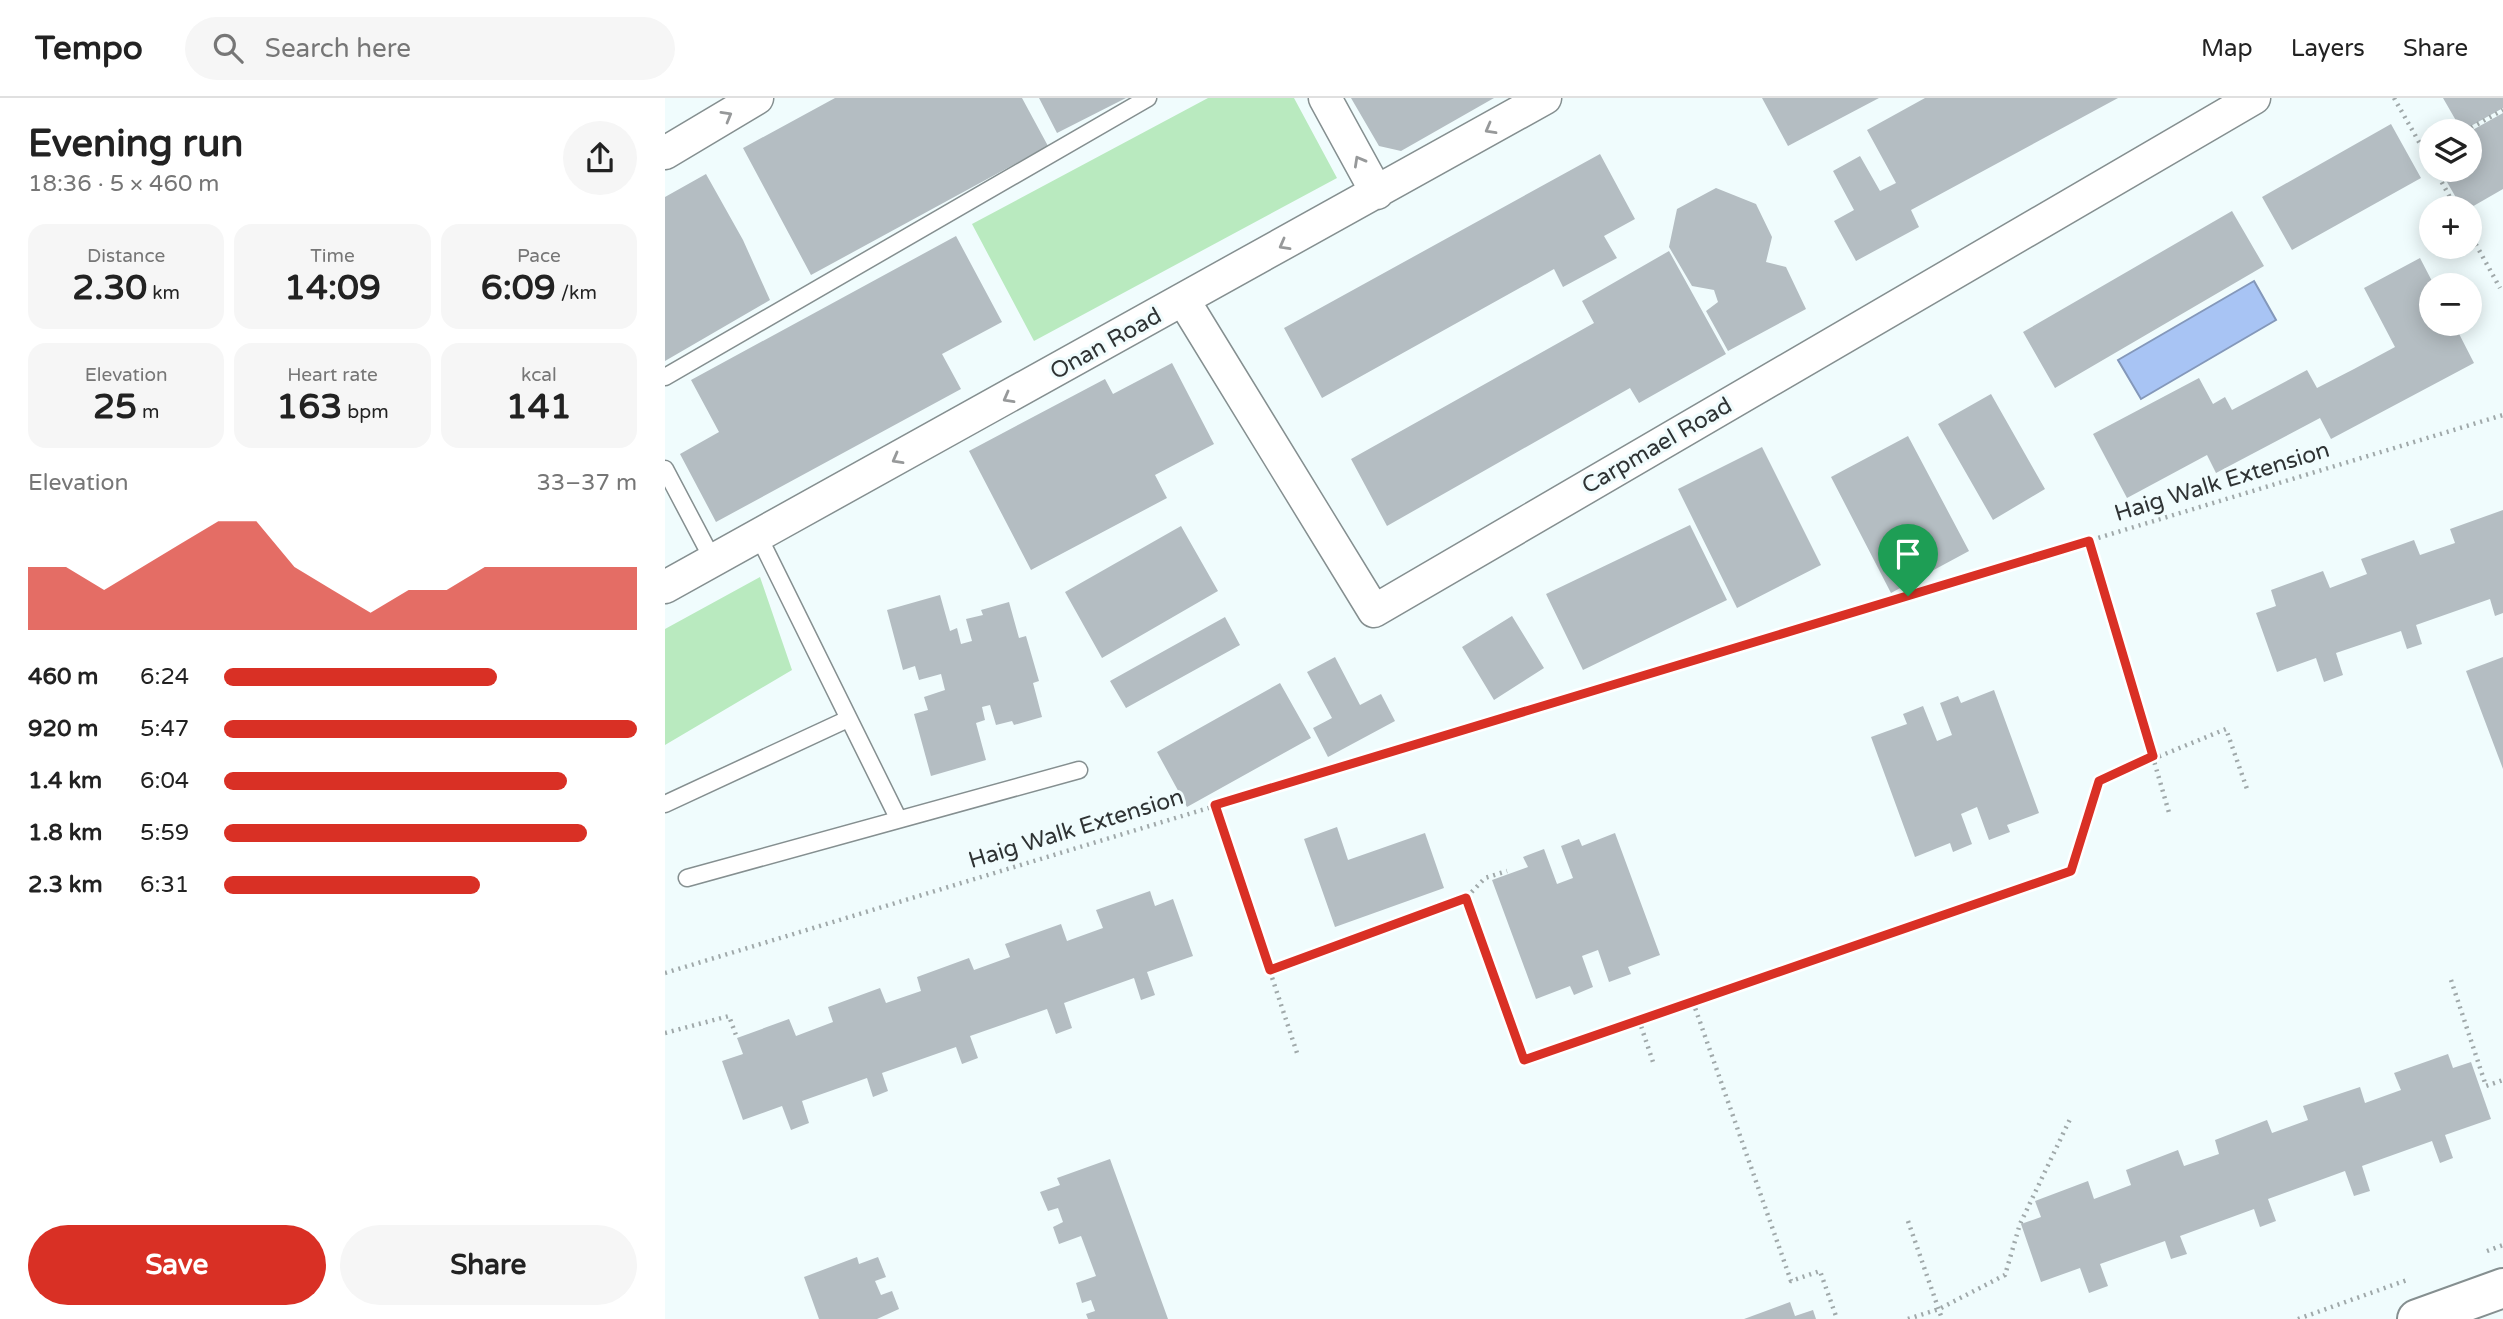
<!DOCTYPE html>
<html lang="en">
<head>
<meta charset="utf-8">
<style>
	:root { --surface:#fff; --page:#f6f6f6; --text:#222; --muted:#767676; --line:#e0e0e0; --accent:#d93025 }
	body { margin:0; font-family:"Varela Round",sans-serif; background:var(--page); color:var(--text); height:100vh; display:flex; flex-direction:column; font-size:26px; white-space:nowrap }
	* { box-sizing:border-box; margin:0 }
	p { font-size:23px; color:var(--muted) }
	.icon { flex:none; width:38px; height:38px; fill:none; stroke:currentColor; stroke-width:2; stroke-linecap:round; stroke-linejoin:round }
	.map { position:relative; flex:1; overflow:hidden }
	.side { display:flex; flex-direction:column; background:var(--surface); width:665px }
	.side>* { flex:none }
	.tools { position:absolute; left:1754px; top:21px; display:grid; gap:14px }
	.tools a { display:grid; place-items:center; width:63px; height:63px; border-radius:50%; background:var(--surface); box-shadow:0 4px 18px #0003; font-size:35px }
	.pin { position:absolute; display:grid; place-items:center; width:60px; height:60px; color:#fff; margin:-72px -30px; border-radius:50% 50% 50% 0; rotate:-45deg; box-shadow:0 0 7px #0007 }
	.pin .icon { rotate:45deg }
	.round { display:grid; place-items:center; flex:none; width:74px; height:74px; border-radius:37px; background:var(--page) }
	.overview { display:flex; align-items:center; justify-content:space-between; height:119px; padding:0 28px }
	h1 { font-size:38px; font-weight:800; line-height:52px }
	.figures { display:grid; grid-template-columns:repeat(3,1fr); gap:10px; height:119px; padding:7px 28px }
	.figures div { display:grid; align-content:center; border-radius:18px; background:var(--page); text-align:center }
	.figures b { font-size:35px; font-weight:800 }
	.figures small { font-size:19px; font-weight:400 }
	.figures p { font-size:19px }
	.chart { height:196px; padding:14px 28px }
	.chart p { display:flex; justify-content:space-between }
	.chart svg { width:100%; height:126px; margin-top:7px; fill:var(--accent); opacity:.7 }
	.button { display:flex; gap:14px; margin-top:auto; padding:14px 28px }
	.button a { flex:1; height:80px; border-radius:42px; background:var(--accent); color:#fff; font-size:28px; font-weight:800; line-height:80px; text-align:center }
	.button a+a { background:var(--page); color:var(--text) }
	ul { padding:0 28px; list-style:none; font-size:23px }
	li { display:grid; grid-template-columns:112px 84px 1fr; align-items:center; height:52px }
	li i { height:18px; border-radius:9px; background:var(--accent) }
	header { display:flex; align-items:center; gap:42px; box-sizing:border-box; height:98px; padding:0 35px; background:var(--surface); border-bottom:2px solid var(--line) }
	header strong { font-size:33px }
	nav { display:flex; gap:38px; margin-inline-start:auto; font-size:24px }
	.search { width:490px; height:63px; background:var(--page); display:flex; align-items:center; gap:18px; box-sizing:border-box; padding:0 24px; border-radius:38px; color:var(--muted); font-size:26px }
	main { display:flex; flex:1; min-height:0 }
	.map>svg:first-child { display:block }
</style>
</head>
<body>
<header>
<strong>Tempo</strong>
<div class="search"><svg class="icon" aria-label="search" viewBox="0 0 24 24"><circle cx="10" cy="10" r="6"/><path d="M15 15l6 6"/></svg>Search here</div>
<nav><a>Map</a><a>Layers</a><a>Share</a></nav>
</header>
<main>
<section class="side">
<div class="overview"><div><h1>Evening run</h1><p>18:36 · 5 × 460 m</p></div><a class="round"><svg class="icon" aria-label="share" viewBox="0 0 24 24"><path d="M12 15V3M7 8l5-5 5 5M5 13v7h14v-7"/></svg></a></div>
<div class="figures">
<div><p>Distance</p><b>2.30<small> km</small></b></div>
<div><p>Time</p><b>14:09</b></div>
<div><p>Pace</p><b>6:09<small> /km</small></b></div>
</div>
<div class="figures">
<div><p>Elevation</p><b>25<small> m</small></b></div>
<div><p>Heart rate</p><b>163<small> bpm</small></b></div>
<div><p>kcal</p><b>141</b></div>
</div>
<div class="chart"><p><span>Elevation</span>33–37 m</p>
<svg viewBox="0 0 160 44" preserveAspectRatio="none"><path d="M0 44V22L10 22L20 30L30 22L40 14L50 6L60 6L70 22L80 30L90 38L100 30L110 30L120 22L130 22L140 22L150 22L160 22V44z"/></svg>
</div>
<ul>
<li><b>460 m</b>6:24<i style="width:66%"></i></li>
<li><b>920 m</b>5:47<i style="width:100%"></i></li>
<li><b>1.4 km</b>6:04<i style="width:83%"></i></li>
<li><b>1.8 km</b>5:59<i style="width:88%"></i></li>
<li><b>2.3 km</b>6:31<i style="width:62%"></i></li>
</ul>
<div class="button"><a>Save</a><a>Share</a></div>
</section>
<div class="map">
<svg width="1838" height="1221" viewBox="0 0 1838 1221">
	<rect width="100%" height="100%" fill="#f0fcfd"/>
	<!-- green -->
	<path fill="#b9eabf" d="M 543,0 L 629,0 L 672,80 L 369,243 L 307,126 Z
		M 95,479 L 127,572 L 0,647 L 0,531 Z"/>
	<!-- water -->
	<path fill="#a8c4f4" stroke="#8498ba" stroke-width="2" d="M 1589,183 L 1611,222 L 1476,301 L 1453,262 Z"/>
	<!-- building -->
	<path fill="#b4bdc2" d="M 170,0 L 357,0 L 383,48 L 146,177 L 78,50 Z
		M 374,0 L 461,0 L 392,35 Z
		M 686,0 L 829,0 L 736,53 L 714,48 Z
		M 1097,0 L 1214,0 L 1123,48 Z
		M 1260,0 L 1453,0 L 1246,112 L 1254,129 L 1191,163 L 1169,123 L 1189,112 L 1168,73 L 1195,58 L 1215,93 L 1231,85 L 1202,32 Z
		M 1778,0 L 1838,0 L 1838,10 L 1797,33 Z
		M 1838,15 L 1838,91 L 1805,110 L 1797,110 L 1775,72 L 1804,72 L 1804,34 Z
		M 1726,26 L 1756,80 L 1627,152 L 1597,99 Z
		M 935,56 L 970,121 L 939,138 L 952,160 L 898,189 L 889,171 L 657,300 L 619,230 Z
		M 41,76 L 78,142 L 105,202 L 0,263 L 0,99 Z
		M 1051,90 L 1091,106 L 1107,139 L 1101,164 L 1121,169 L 1141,211 L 1063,253 L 1041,213 L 1053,204 L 1049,192 L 1027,188 L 1004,149 L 1012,111 Z
		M 1567,113 L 1599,168 L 1390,290 L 1358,234 Z
		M 291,138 L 337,224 L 277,256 L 296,291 L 51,424 L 15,356 L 54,334 L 26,282 Z
		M 1004,153 L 1061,256 L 974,305 L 965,290 L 722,428 L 686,361 L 929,225 L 917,203 Z
		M 1755,160 L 1769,187 L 1766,187 L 1766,226 L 1789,226 L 1809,265 L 1666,341 L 1655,320 L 1551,375 L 1542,357 L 1462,400 L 1428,336 L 1534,280 L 1548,306 L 1560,299 L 1567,312 L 1642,272 L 1652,290 L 1689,271 L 1730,249 L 1699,190 Z
		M 507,265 L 549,346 L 490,377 L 502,400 L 366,472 L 304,353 L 440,281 L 448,296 Z
		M 1326,296 L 1380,391 L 1328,422 L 1273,326 Z
		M 1243,338 L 1304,453 L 1226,495 L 1166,379 Z
		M 1097,349 L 1156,467 L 1072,510 L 1013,391 Z
		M 1838,412 L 1838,515 L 1830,518 L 1825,501 L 1751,527 L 1757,546 L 1742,551 L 1736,533 L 1671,555 L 1678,577 L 1659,584 L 1651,560 L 1612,574 L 1591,515 L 1611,508 L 1606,492 L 1658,473 L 1665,490 L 1702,476 L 1696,461 L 1749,442 L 1755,457 L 1790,445 L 1785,431 Z
		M 1025,427 L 1062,502 L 918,572 L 881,496 Z
		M 516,428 L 553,493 L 437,560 L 400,494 Z
		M 275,497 L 285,533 L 292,530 L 296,546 L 307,543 L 301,521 L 318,517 L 316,512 L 344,504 L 354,540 L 361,538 L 374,583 L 368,585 L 377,619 L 349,627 L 347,623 L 331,627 L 325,607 L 317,609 L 320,622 L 311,625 L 321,662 L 266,678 L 249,616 L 263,612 L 259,599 L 280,592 L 276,576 L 254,582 L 250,568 L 238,572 L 222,512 Z
		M 847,518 L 879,570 L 829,602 L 797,549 Z
		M 560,519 L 575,547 L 461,610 L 445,583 Z
		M 670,559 L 695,607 L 716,596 L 730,623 L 663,659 L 648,630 L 667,620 L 642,574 Z
		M 1838,559 L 1838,671 L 1801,573 Z
		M 615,585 L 646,640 L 522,709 L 492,654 Z
		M 1329,592 L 1374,715 L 1342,727 L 1345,734 L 1324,742 L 1312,709 L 1296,716 L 1307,746 L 1288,754 L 1285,745 L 1250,759 L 1206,639 L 1242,626 L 1238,616 L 1258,608 L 1272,643 L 1287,637 L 1275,605 L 1293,598 L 1296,605 Z
		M 672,729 L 683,762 L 760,735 L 779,790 L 670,829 L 639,741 Z
		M 950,735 L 995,857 L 963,869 L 966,876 L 944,884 L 933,852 L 917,858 L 928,889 L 909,897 L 905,888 L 871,901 L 827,782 L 863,769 L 858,759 L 879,751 L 892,786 L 908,780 L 896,748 L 914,741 L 917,748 Z
		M 485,793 L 490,808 L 508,801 L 528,858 L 482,874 L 490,897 L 476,902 L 469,880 L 399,905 L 407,930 L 391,936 L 382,911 L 305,938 L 313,960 L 297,966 L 291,949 L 217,975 L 223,993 L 208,999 L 202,980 L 137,1003 L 144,1025 L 126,1032 L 117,1008 L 78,1022 L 57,963 L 78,956 L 72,940 L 124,921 L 131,938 L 168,924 L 163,909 L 215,890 L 221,905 L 256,893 L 252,879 L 304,860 L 309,872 L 345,859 L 340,846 L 396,826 L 402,843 L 438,830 L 431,812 Z
		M 1783,956 L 1788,970 L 1806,964 L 1826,1021 L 1780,1037 L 1788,1060 L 1775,1065 L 1767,1043 L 1697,1068 L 1705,1093 L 1689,1098 L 1680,1073 L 1603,1101 L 1611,1123 L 1595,1129 L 1589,1111 L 1515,1138 L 1522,1156 L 1506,1161 L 1500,1143 L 1435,1166 L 1443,1188 L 1424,1195 L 1415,1170 L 1376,1184 L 1356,1126 L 1376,1119 L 1370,1103 L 1423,1083 L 1429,1101 L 1466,1087 L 1461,1072 L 1513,1052 L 1519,1068 L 1554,1056 L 1550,1042 L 1602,1022 L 1607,1035 L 1643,1022 L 1638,1008 L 1695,989 L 1700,1005 L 1736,992 L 1729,975 Z
		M 445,1061 L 503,1221 L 423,1221 L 421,1216 L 430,1213 L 426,1202 L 417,1205 L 411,1185 L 431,1178 L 416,1138 L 394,1146 L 388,1129 L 398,1124 L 393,1110 L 383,1113 L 375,1094 L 395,1087 L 392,1080 Z
		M 192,1159 L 194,1166 L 213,1159 L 221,1179 L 210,1183 L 216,1197 L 227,1193 L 234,1211 L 212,1221 L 154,1221 L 139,1179 Z
		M 1125,1204 L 1130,1218 L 1148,1212 L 1151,1221 L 1079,1221 Z"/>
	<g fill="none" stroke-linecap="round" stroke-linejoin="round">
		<defs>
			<path id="service" d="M 0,279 L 483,0
				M 0,371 L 48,462
				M 93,437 L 233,720
				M 0,706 L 183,621
				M 22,780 L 414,672"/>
			<path id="minor" d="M 660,0 L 712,95
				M 0,55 L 92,0
				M 519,203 L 709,513 L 1589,0
				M 0,489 L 880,0"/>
			<path id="tertiary" d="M 1752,1221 L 1838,1190"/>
		</defs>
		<!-- service casing -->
		<use href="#service" stroke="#858f90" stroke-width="19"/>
		<!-- minor casing -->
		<use href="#minor" stroke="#858f90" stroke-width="35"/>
		<!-- tertiary casing -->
		<use href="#tertiary" stroke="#858f90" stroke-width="42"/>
		<!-- path -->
		<path stroke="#a0a9aa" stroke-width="4.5" stroke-dasharray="2 5" stroke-linecap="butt" d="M 1729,0 L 1766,65
			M 1800,33 L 1838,12
			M 1770,72 L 1791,110
			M 1804,134 L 1835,190
			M 1425,443 L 1505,718
			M 550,707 L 633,958
			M 801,800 L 859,962 L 1406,773 L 1434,683 L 1561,631 L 1582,691
			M 605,872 L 801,800 L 820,780 L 842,773
			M 0,875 L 1838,317
			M 1786,882 L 1821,988 L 1838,982
			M 1028,904 L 1126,1183 L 1155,1173 L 1172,1221
			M 974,922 L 989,967
			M 0,935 L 64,918 L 72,940
			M 1243,1123 L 1277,1221
			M 1822,1153 L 1838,1147
			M 1243,1221 L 1274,1211 L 1340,1177 L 1355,1126 L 1406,1019
			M 1633,1221 L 1742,1182"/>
		<!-- service -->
		<use href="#service" stroke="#fff" stroke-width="16"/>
		<!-- minor -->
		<use href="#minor" stroke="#fff" stroke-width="32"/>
		<!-- tertiary -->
		<use href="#tertiary" stroke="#fff" stroke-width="38"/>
	</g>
	<!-- one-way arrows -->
	<defs><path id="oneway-chevron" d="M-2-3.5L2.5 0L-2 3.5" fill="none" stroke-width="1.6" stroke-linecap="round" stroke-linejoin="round" transform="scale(1.75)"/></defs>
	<g stroke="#97999a">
		<use href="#oneway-chevron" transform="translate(62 18) rotate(-30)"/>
		<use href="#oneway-chevron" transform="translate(825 31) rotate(151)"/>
		<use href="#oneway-chevron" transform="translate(694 63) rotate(-119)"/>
		<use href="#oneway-chevron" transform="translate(619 147) rotate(151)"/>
		<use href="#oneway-chevron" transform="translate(343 300) rotate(151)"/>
		<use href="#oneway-chevron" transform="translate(232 361) rotate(151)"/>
	</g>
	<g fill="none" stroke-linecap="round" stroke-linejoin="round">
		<defs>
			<path id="route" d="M 1424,443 L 1488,658 L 1434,683 L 1406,773 L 859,962 L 801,800 L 605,872 L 550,707 Z"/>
		</defs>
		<!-- route casing -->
		<use href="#route" stroke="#fff" stroke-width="14"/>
		<!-- route -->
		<use href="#route" stroke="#d93025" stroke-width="9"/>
	</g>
	<g text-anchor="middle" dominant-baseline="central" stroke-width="6" stroke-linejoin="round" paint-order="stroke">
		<!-- street labels -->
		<g font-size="23" fill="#2f3334" stroke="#f0fcfd">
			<text transform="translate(441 246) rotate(-29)">Onan Road</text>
			<text transform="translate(992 348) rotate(-30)">Carpmael Road</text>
			<text transform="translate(1557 384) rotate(-17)">Haig Walk Extension</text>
			<text transform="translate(411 731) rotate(-17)">Haig Walk Extension</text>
		</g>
	</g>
</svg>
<div class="tools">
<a><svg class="icon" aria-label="layers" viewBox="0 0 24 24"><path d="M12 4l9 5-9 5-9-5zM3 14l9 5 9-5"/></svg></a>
<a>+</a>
<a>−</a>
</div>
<div class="pin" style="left:1243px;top:498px;background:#1e9e55"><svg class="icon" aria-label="arrive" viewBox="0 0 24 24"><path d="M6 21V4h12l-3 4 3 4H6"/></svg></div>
</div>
</main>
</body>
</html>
